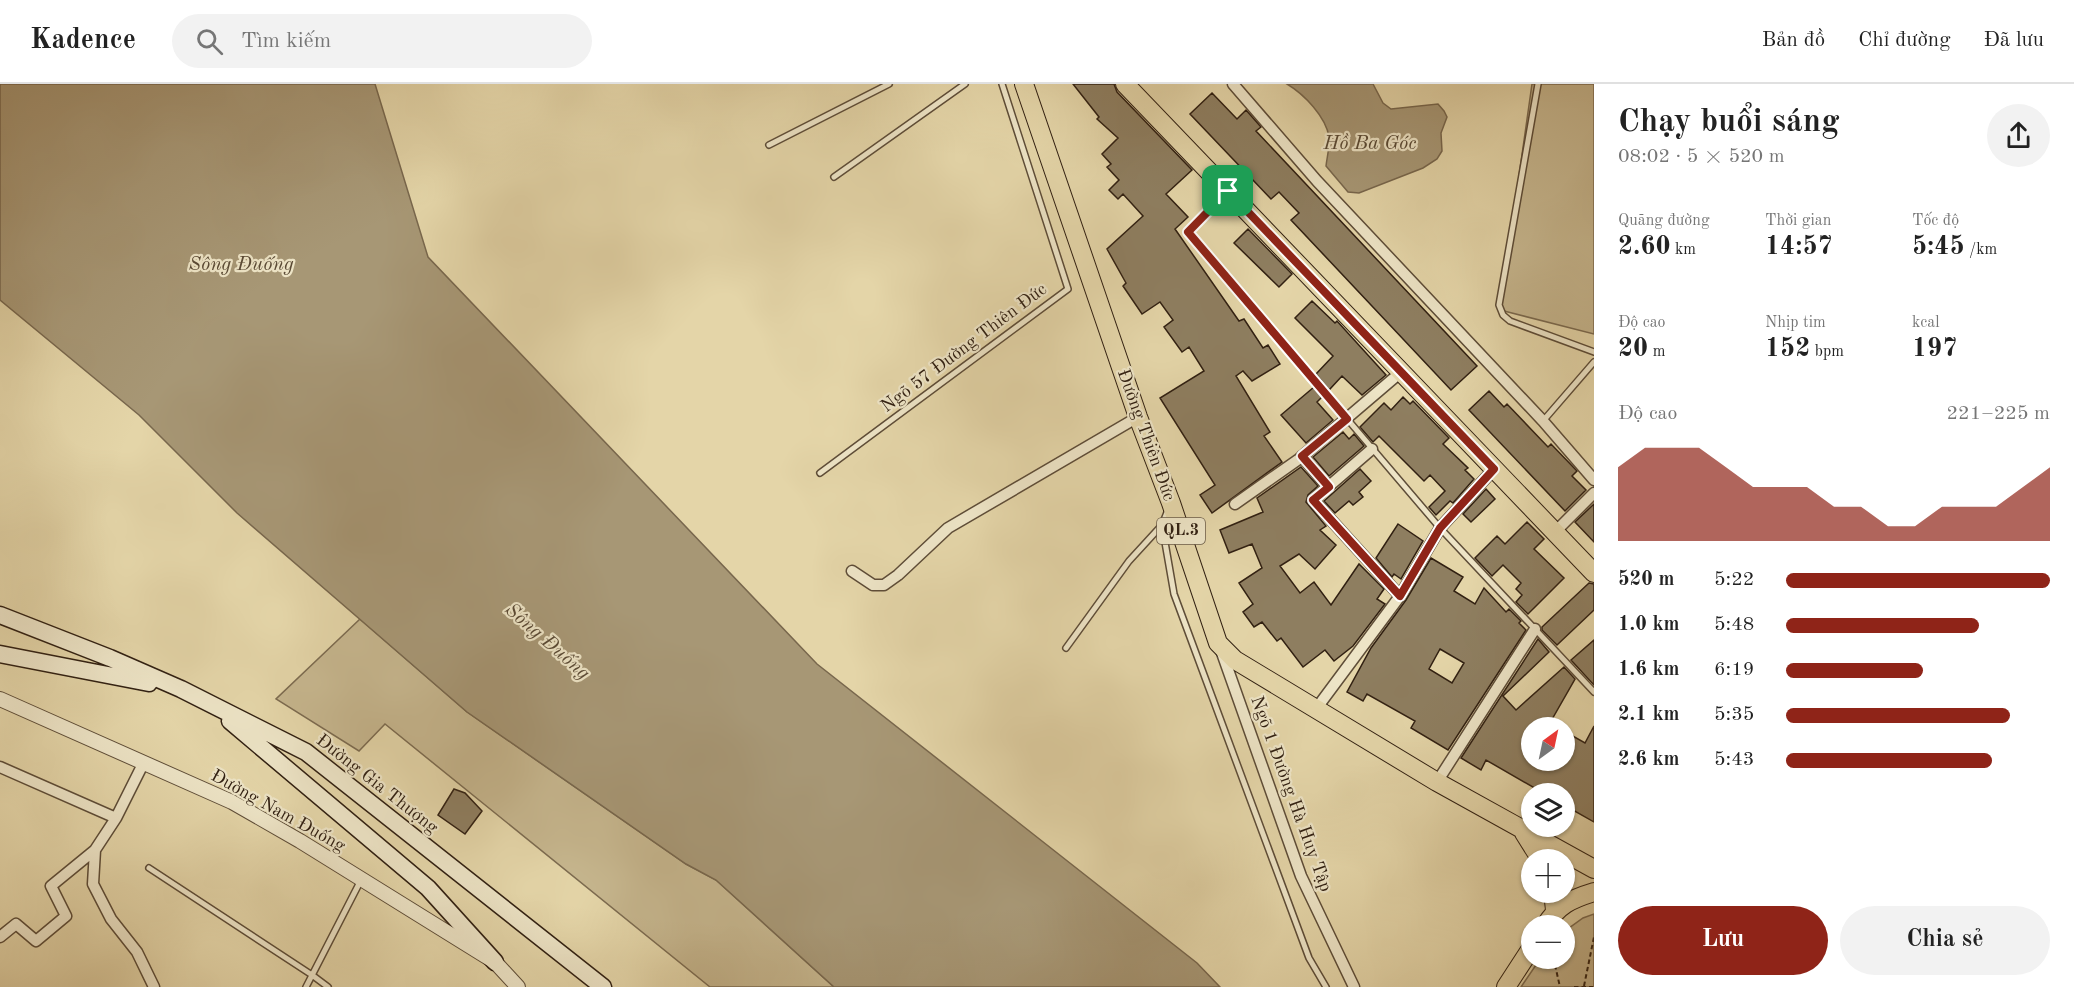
<!DOCTYPE html>
<html lang="vi">
<head>
<meta charset="utf-8">
<style>
	:root { --surface:#fff; --page:#f2f2f2; --text:#222; --muted:#767676; --line:#e0e0e0; --accent:#8f2418 }
	body { margin:0; font-family:"Old Standard TT",serif; background:var(--page); color:var(--text); height:100vh; display:flex; flex-direction:column; font-size:22px; white-space:nowrap }
	* { box-sizing:border-box; margin:0 }
	p { font-size:20px; color:var(--muted) }
	.icon { flex:none; width:33px; height:33px; fill:none; stroke:currentColor; stroke-width:2; stroke-linecap:round; stroke-linejoin:round }
	.map { position:relative; flex:1; overflow:hidden }
	.sheet { display:flex; flex-direction:column; background:var(--surface); width:480px }
	.sheet>* { flex:none }
	.needle { width:39px; rotate:33deg }
	.buttons { position:absolute; left:1521px; top:633px; display:grid; gap:12px }
	.buttons a { display:grid; place-items:center; width:54px; height:54px; border-radius:50%; background:var(--surface); box-shadow:0 2px 4px #0004; font-size:30px }
	.pin { position:absolute; display:grid; place-items:center; width:51px; height:51px; color:#fff; margin:-26px; border-radius:12px; box-shadow:0 3px 9px #0006 }
	.round { display:grid; place-items:center; flex:none; width:63px; height:63px; border-radius:32px; background:var(--page) }
	.headline { display:flex; align-items:center; justify-content:space-between; height:102px; padding:0 24px }
	h1 { font-size:33px; font-weight:700; line-height:45px }
	.figures { display:grid; grid-template-columns:repeat(3,1fr); gap:9px; height:102px; padding:6px 24px }
	.figures div { display:grid; align-content:center }
	.figures b { font-size:26px; font-weight:700 }
	.figures small { font-size:16px; font-weight:400 }
	.figures p { font-size:16px }
	.chart { height:168px; padding:12px 24px }
	.chart p { display:flex; justify-content:space-between }
	.chart svg { width:100%; height:108px; margin-top:6px; fill:var(--accent); opacity:.7 }
	.action { display:flex; gap:12px; margin-top:auto; padding:12px 24px }
	.action a { flex:1; height:69px; border-radius:36px; background:var(--accent); color:#fff; font-size:24px; font-weight:700; line-height:69px; text-align:center }
	.action a+a { background:var(--page); color:var(--text) }
	ul { padding:0 24px; list-style:none; font-size:20px }
	li { display:grid; grid-template-columns:96px 72px 1fr; align-items:center; height:45px }
	li i { height:15px; border-radius:8px; background:var(--accent) }
	header { display:flex; align-items:center; gap:36px; box-sizing:border-box; height:84px; padding:0 30px; background:var(--surface); border-bottom:2px solid var(--line) }
	header strong { font-size:28px }
	nav { display:flex; gap:33px; margin-inline-start:auto; font-size:21px }
	.search { width:420px; height:54px; background:var(--page); display:flex; align-items:center; gap:15px; box-sizing:border-box; padding:0 21px; border-radius:33px; color:var(--muted); font-size:22px }
	main { display:flex; flex:1; min-height:0 }
	.map>svg:first-child { display:block }
</style>
</head>
<body>
<header>
<strong>Kadence</strong>
<div class="search"><svg class="icon" aria-label="search" viewBox="0 0 24 24"><circle cx="10" cy="10" r="6"/><path d="M15 15l6 6"/></svg>Tìm kiếm</div>
<nav><a>Bản đồ</a><a>Chỉ đường</a><a>Đã lưu</a></nav>
</header>
<main>
<div class="map">
<svg width="1594" height="903" viewBox="0 0 1594 903">
	<rect width="100%" height="100%" fill="#e4d5a8"/>
	<filter id="stains"><feTurbulence type="fractalNoise" baseFrequency=".00333" numOctaves="4"/><feColorMatrix values="0 0 0 0 .2 0 0 0 0 .09 0 0 0 0 .02 0 0 0 .5 -.17"/></filter>
	<radialGradient id="worn" r=".72"><stop offset=".6" stop-color="#630" stop-opacity="0"/><stop offset="1" stop-color="#630" stop-opacity=".3"/></radialGradient>
	<!-- green -->
	<path fill="#c6b68e" stroke="#7c6b50" stroke-width="1.5" d="M 1532,0 L 1594,0 L 1594,250 L 1500,226 Z
		M 360,535 L 467,628 L 686,780 L 716,796 L 834,903 L 710,903 L 385,640 L 359,667 L 276,615 Z
		M 1594,830 L 1594,903 L 1521,903 L 1540,875 L 1564,874 L 1565,847 L 1583,834 Z"/>
	<!-- water -->
	<path fill="#a79775" stroke="#78674d" stroke-width="1.5" d="M 0,0 L 375,0 L 428,173 L 817,580 L 1197,879 L 1220,903 L 834,903 L 716,796 L 686,780 L 467,628 L 237,429 L 139,331 L 0,216 Z
		M 1287,0 L 1373,0 L 1383,19 L 1391,25 L 1438,20 L 1444,27 L 1447,33 L 1441,49 L 1442,67 L 1437,75 L 1423,84 L 1359,109 L 1348,108 L 1326,82 C 1327,73 1330,62 1329,53 C 1326,33 1304,10 1287,0 Z"/>
	<!-- building -->
	<path fill="#8e7e60" stroke="#312012" stroke-width="1.5" fill-rule="evenodd" d="M 1073,0 L 1114,0 L 1117,8 L 1192,86 L 1166,110 L 1188,133 L 1175,145 L 1239,237 L 1244,235 L 1263,264 L 1268,261 L 1280,280 L 1252,297 L 1243,287 L 1236,292 L 1270,348 L 1264,352 L 1282,378 L 1212,429 L 1200,411 L 1215,401 L 1160,314 L 1204,287 L 1189,263 L 1182,268 L 1164,243 L 1173,236 L 1160,218 L 1142,230 L 1123,202 L 1126,199 L 1107,165 L 1143,132 L 1123,110 L 1118,115 L 1109,106 L 1119,96 L 1107,83 L 1111,80 L 1102,70 L 1118,54 L 1097,35 L 1099,33 Z
		M 1212,9 L 1237,35 L 1246,26 L 1261,43 L 1256,47 L 1477,282 L 1451,306 L 1291,136 L 1299,129 L 1279,108 L 1271,115 L 1190,30 Z
		M 1248,145 L 1292,190 L 1279,203 L 1234,159 Z
		M 1312,217 L 1335,239 L 1337,237 L 1386,291 L 1362,311 L 1342,292 L 1329,306 L 1316,290 L 1333,272 L 1295,234 Z
		M 1314,303 L 1322,313 L 1317,318 L 1333,336 L 1306,359 L 1281,331 Z
		M 1489,307 L 1504,323 L 1507,320 L 1548,363 L 1551,360 L 1577,387 L 1572,392 L 1586,406 L 1565,427 L 1469,326 Z
		M 1403,313 L 1410,320 L 1413,317 L 1449,354 L 1443,360 L 1468,384 L 1465,386 L 1474,395 L 1453,419 L 1450,417 L 1436,431 L 1429,423 L 1445,407 L 1430,391 L 1424,397 L 1379,352 L 1373,358 L 1360,343 L 1384,319 L 1391,326 Z
		M 1343,348 L 1349,355 L 1354,350 L 1364,362 L 1329,392 L 1313,373 Z
		M 1301,383 L 1318,402 L 1308,411 L 1306,418 L 1326,442 L 1320,446 L 1336,461 L 1315,485 L 1299,470 L 1280,482 L 1300,509 L 1314,498 L 1331,521 L 1359,480 L 1384,505 L 1377,515 L 1385,520 L 1353,562 L 1334,577 L 1325,566 L 1303,583 L 1281,554 L 1277,557 L 1262,538 L 1254,543 L 1243,528 L 1253,520 L 1239,499 L 1262,484 L 1252,460 L 1229,469 L 1220,446 L 1263,428 L 1257,414 Z
		M 1360,385 L 1371,397 L 1359,408 L 1363,413 L 1353,421 L 1349,417 L 1335,429 L 1324,417 Z
		M 1486,405 L 1495,415 L 1471,438 L 1463,430 Z
		M 1594,420 L 1594,458 L 1575,438 Z
		M 1527,438 L 1544,455 L 1534,465 L 1564,494 L 1528,530 L 1516,518 L 1522,511 L 1516,505 L 1521,499 L 1503,481 L 1492,492 L 1475,474 L 1497,452 L 1505,460 Z
		M 1398,440 L 1423,457 L 1401,495 L 1394,490 L 1392,493 L 1376,474 Z
		M 1431,474 L 1463,493 L 1454,507 L 1475,520 L 1484,504 L 1506,528 L 1509,525 L 1521,537 L 1519,539 L 1526,546 L 1448,666 L 1411,644 L 1415,637 L 1367,610 L 1363,617 L 1347,608 L 1371,564 L 1406,516 ZM 1440,565 L 1464,579 L 1452,599 L 1429,585 Z
		M 1589,499 L 1594,500 L 1594,526 L 1557,561 L 1542,546 L 1542,543 Z
		M 1538,555 L 1549,568 L 1503,612 L 1516,626 L 1564,583 L 1575,595 L 1547,644 L 1532,644 L 1532,676 L 1564,676 L 1564,647 L 1585,659 L 1594,642 L 1594,738 L 1564,721 L 1564,710 L 1545,710 L 1486,676 L 1481,686 L 1461,674 Z
		M 1594,556 L 1594,601 L 1571,576 Z
		M 454,705 L 465,709 L 482,727 L 465,750 L 438,731 Z"/>
	<g fill="none" stroke-linecap="round" stroke-linejoin="round">
		<defs>
			<path id="service" d="M 1538,0 L 1499,221 L 1503,231 L 1510,237 L 1594,268
				M 769,61 L 889,0
				M 834,93 L 965,0
				M 1225,110 L 1188,148 L 1440,444 L 1594,608
				M 1543,337 L 1594,278
				M 820,389 L 1068,205 L 1002,0
				M 1168,426 L 1162,441 L 1174,510 L 1309,874 L 1326,903
				M 1066,564 L 1129,477 L 1162,441
				M 149,784 L 312,891 L 328,903
				M 306,903 L 361,796"/>
			<path id="minor" d="M 1233,0 L 1317,97 L 1543,337 L 1594,396
				M 1372,365 L 1313,416 L 1400,512
				M 1302,372 L 1328,403
				M 1235,420 L 1299,375 L 1401,288
				M 1555,448 L 1594,409
				M 852,487 L 873,501 L 884,501 L 898,491 L 948,444 L 1138,333
				M 1221,566 L 1301,792 L 1354,903
				M 1316,625 L 1400,512 L 1440,444 L 1494,385
				M 0,683 L 116,734
				M 1437,698 L 1535,545
				M 95,766 L 93,800 L 111,835 L 137,868 L 154,903
				M 0,853 L 16,840 L 36,857 L 66,832 L 51,802 L 95,766 L 116,734 L 144,678"/>
			<path id="tertiary" d="M 0,615 L 232,718 L 300,757 L 495,878 L 518,903"/>
			<path id="secondary" d="M 0,531 L 110,574 L 181,605 L 306,668 L 603,903
				M 0,570 L 149,599
				M 230,637 L 428,804 L 495,878"/>
			<path id="primary" d="M 1125,0 L 1594,489
				M 1545,842 C 1558,821 1571,815 1594,808
				M 1506,903 L 1532,863"/>
			<path id="trunk" d="M 1024,0 L 1138,333 L 1171,419 L 1218,559 L 1235,576 L 1437,698 L 1594,785
				M 1524,749 L 1541,776
				M 1553,808 L 1555,826"/>
		</defs>
		<!-- service casing -->
		<use href="#service" stroke="#5e4d38" stroke-width="8"/>
		<!-- minor casing -->
		<use href="#minor" stroke="#5e4d38" stroke-width="13"/>
		<!-- tertiary casing -->
		<use href="#tertiary" stroke="#5e4d38" stroke-width="16"/>
		<!-- secondary casing -->
		<use href="#secondary" stroke="#312012" stroke-width="19"/>
		<!-- primary casing -->
		<use href="#primary" stroke="#312012" stroke-width="20"/>
		<!-- trunk casing -->
		<use href="#trunk" stroke="#312012" stroke-width="20"/>
		<!-- path -->
		<path stroke="#312012" stroke-width="2" stroke-dasharray="4.5 3" stroke-linecap="butt" d="M 1555,881 L 1560,903
			M 1584,902 L 1594,853
			M 1574,903 L 1593,903"/>
		<!-- service -->
		<use href="#service" stroke="#ede4c6" stroke-width="5"/>
		<!-- minor -->
		<use href="#minor" stroke="#ede4c6" stroke-width="10"/>
		<!-- tertiary -->
		<use href="#tertiary" stroke="#ede4c6" stroke-width="14"/>
		<!-- secondary -->
		<use href="#secondary" stroke="#ede4c6" stroke-width="16"/>
		<!-- primary -->
		<use href="#primary" stroke="#e4d5a8" stroke-width="18"/>
		<!-- trunk -->
		<use href="#trunk" stroke="#e4d5a8" stroke-width="18"/>
	</g>
	<g fill="none" stroke-linecap="round" stroke-linejoin="round">
		<defs>
			<path id="route" d="M 1228,107 L 1494,385 L 1440,444 L 1400,512 L 1313,416 L 1329,403 L 1302,372 L 1347,335 L 1188,148 Z"/>
		</defs>
		<!-- route casing -->
		<use href="#route" stroke="#fff" stroke-width="12"/>
		<!-- route -->
		<use href="#route" stroke="#8f2418" stroke-width="8"/>
	</g>
	<g text-anchor="middle" dominant-baseline="central" stroke-width="4.5" stroke-linejoin="round" paint-order="stroke">
		<!-- shield labels -->
		<rect fill="#ede4c6" stroke="#695b48" stroke-width="1.5" x="1157" y="434" width="48" height="26" rx="4.5"/>
		<g font-size="16" font-weight="bold" fill="#312012">
			<text x="1181" y="447">QL.3</text>
		</g>
		<!-- street labels -->
		<g font-size="18" fill="#312012" stroke="#ede4c6">
			<text transform="translate(964 264) rotate(-37)">Ngõ 57 Đường Thiên Đức</text>
			<text transform="translate(1146 351) rotate(70)">Đường Thiên Đức</text>
			<text transform="translate(377 700) rotate(38)">Đường Gia Thượng</text>
			<text transform="translate(1291 710) rotate(70)">Ngõ 1 Đường Hà Huy Tập</text>
			<text transform="translate(278 727) rotate(29)">Đường Nam Đuống</text>
		</g>
		<!-- water labels -->
		<g font-size="20" font-style="italic" fill="#5a4a35" stroke="#ede4c6">
			<text x="1370" y="60">Hồ Ba Góc</text>
			<text x="241" y="181">Sông Đuống</text>
			<text transform="translate(547 558) rotate(41)">Sông Đuống</text>
		</g>
	</g>
	<rect width="100%" height="100%" filter="url(#stains)"/>
	<rect width="100%" height="100%" fill="url(#worn)"/>
</svg>
<div class="buttons">
<a><svg class="needle" viewBox="-14 -14 28 28"><path d="M0-13l5 13h-10z" fill="#e53935"/><path d="M0 13l5-13h-10z" fill="#767676"/></svg></a>
<a><svg class="icon" aria-label="layers" viewBox="0 0 24 24"><path d="M12 4l9 5-9 5-9-5zM3 14l9 5 9-5"/></svg></a>
<a>+</a>
<a>−</a>
</div>
<div class="pin" style="left:1228px;top:107px;background:#1e9e55"><svg class="icon" aria-label="arrive" viewBox="0 0 24 24"><path d="M6 21V4h12l-3 4 3 4H6"/></svg></div>
</div>
<section class="sheet">
<div class="headline"><div><h1>Chạy buổi sáng</h1><p>08:02 · 5 × 520 m</p></div><a class="round"><svg class="icon" aria-label="share" viewBox="0 0 24 24"><path d="M12 15V3M7 8l5-5 5 5M5 13v7h14v-7"/></svg></a></div>
<div class="figures">
<div><p>Quãng đường</p><b>2.60<small> km</small></b></div>
<div><p>Thời gian</p><b>14:57</b></div>
<div><p>Tốc độ</p><b>5:45<small> /km</small></b></div>
</div>
<div class="figures">
<div><p>Độ cao</p><b>20<small> m</small></b></div>
<div><p>Nhịp tim</p><b>152<small> bpm</small></b></div>
<div><p>kcal</p><b>197</b></div>
</div>
<div class="chart"><p><span>Độ cao</span>221–225 m</p>
<svg viewBox="0 0 160 44" preserveAspectRatio="none"><path d="M0 44V14L10 6L20 6L30 6L40 14L50 22L60 22L70 22L80 30L90 30L100 38L110 38L120 30L130 30L140 30L150 22L160 14V44z"/></svg>
</div>
<ul>
<li><b>520 m</b>5:22<i style="width:100%"></i></li>
<li><b>1.0 km</b>5:48<i style="width:73%"></i></li>
<li><b>1.6 km</b>6:19<i style="width:52%"></i></li>
<li><b>2.1 km</b>5:35<i style="width:85%"></i></li>
<li><b>2.6 km</b>5:43<i style="width:78%"></i></li>
</ul>
<div class="action"><a>Lưu</a><a>Chia sẻ</a></div>
</section>
</main>
</body>
</html>
